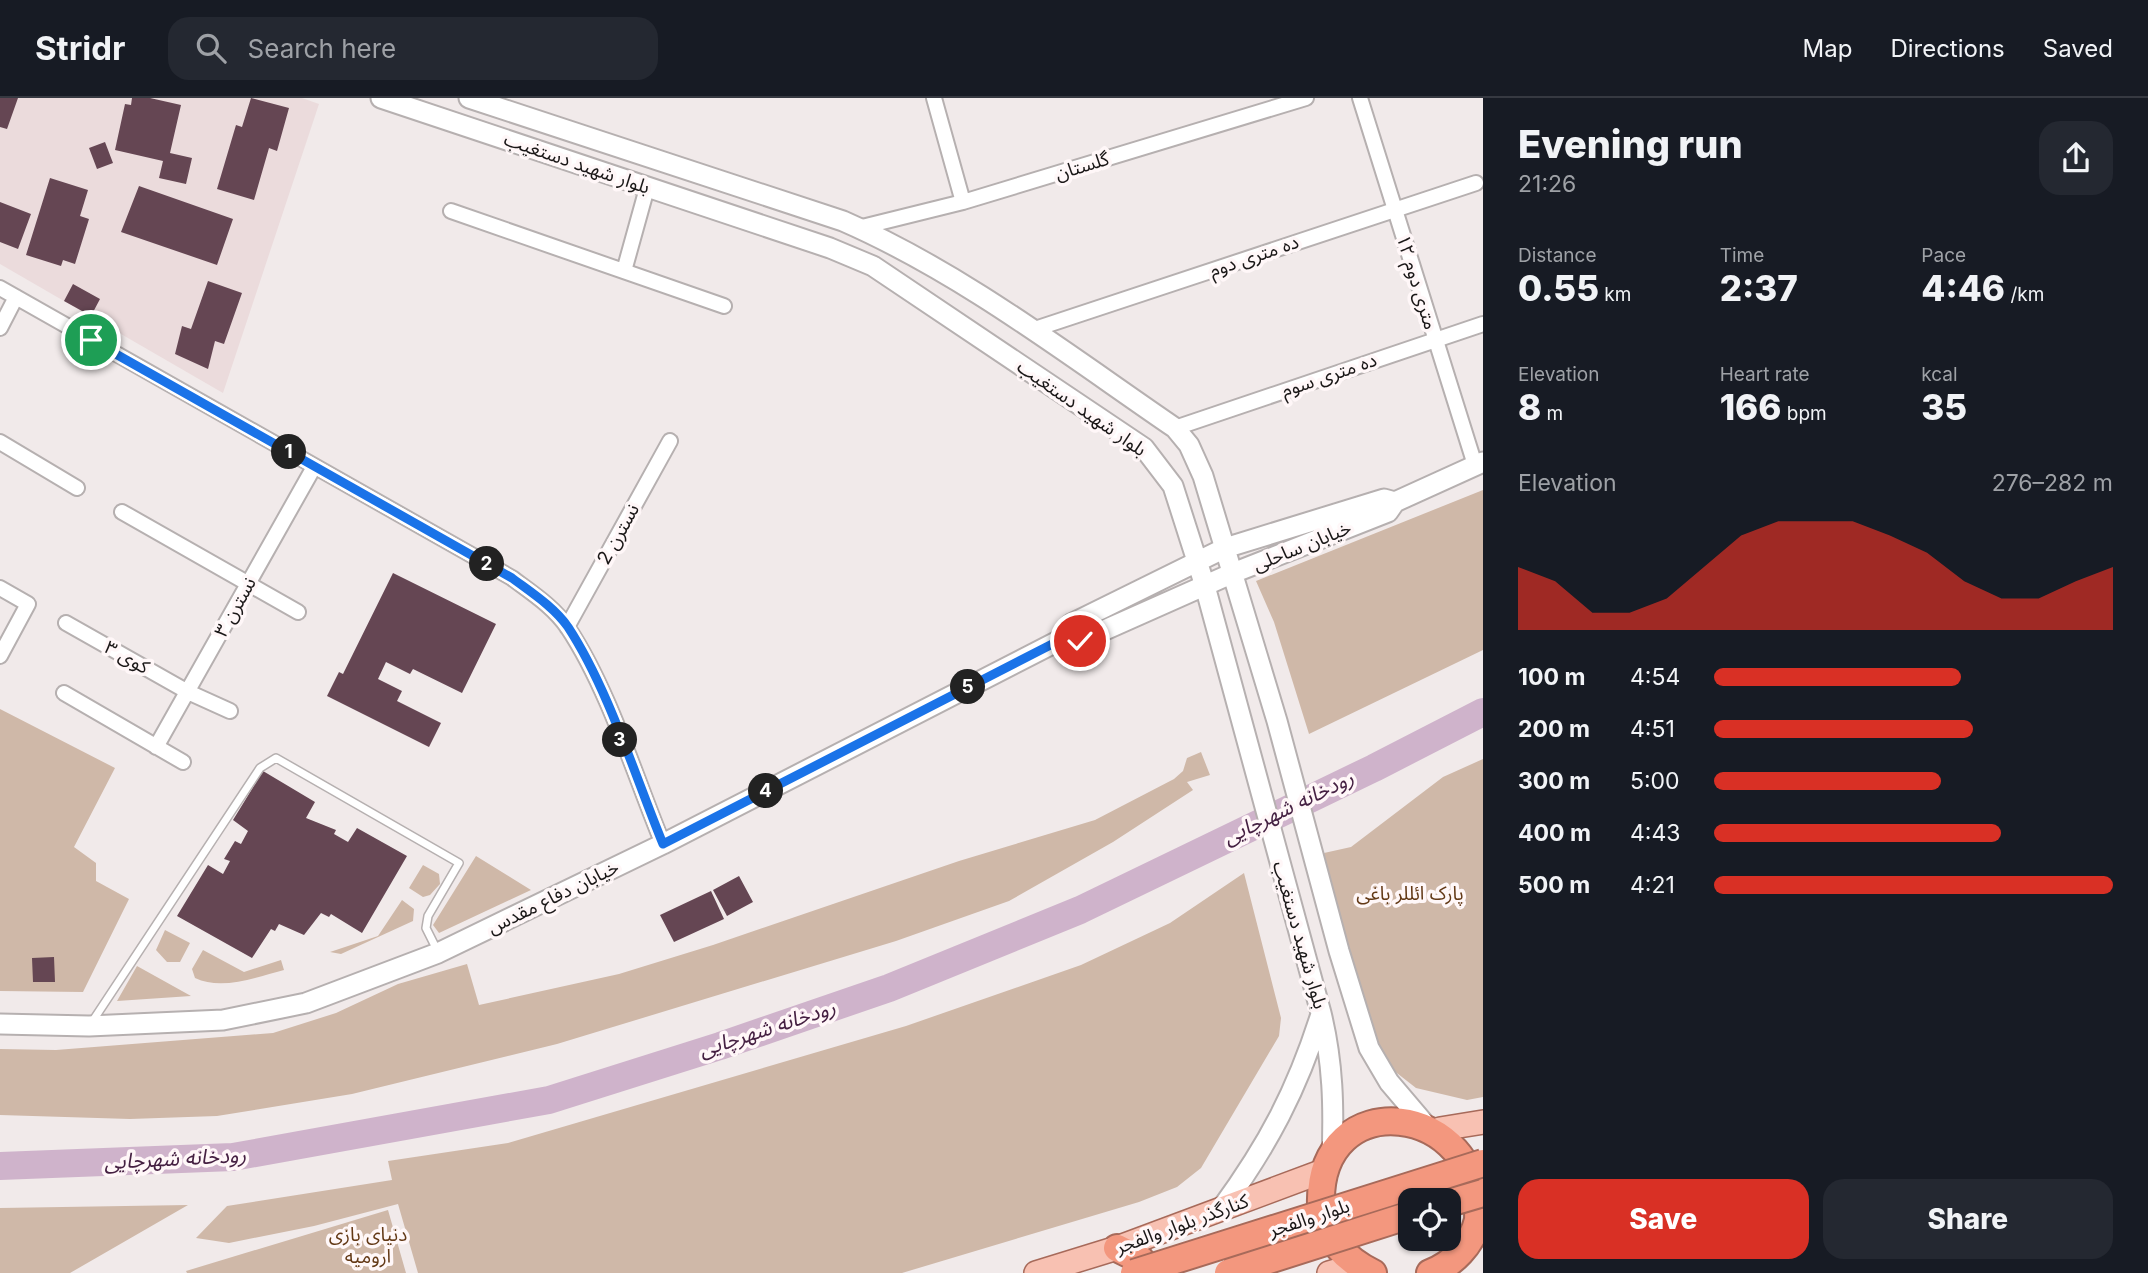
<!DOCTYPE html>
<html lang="en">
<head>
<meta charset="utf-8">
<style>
	:root { --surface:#171b24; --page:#242831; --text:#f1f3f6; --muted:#9ea1a6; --line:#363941; --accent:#d93025 }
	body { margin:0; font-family:Inter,"Noto Sans Arabic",sans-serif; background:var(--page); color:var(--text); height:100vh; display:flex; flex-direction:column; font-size:26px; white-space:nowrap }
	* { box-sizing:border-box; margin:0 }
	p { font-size:23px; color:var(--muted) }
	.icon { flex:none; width:38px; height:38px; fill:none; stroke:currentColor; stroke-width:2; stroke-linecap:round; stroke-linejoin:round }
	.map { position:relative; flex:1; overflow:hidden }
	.panel { display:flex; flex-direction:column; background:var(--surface); width:665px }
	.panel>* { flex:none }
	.buttons { position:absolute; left:1398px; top:1090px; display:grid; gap:14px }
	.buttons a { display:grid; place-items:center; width:63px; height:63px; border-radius:14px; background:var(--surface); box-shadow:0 2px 5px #0004; font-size:35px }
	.pin { position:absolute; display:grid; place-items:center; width:60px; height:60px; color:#fff; margin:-30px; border:4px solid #fff; border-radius:50%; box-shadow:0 2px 7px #0007 }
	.km { position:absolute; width:35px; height:35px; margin:-18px; border-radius:50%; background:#222; color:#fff; font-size:19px; line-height:35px; text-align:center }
	.round { display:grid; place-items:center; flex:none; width:74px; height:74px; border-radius:21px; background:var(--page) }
	.summary { display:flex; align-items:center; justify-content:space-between; height:119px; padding:0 35px }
	h1 { font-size:38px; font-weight:800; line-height:52px }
	.metrics { display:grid; grid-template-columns:repeat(3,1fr); gap:10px; height:119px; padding:7px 35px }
	.metrics div { display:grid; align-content:center }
	.metrics b { font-size:35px; font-weight:800 }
	.metrics small { font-size:19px; font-weight:400 }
	.metrics p { font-size:19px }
	.chart { height:196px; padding:14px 35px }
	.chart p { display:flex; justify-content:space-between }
	.chart svg { width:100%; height:126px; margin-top:7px; fill:var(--accent); opacity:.7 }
	.action { display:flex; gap:14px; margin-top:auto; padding:14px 35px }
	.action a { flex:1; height:80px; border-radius:21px; background:var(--accent); color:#fff; font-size:28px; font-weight:800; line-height:80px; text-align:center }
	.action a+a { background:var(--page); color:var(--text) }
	ul { padding:0 35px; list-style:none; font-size:23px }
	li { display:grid; grid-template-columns:112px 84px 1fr; align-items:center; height:52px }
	li i { height:18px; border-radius:9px; background:var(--accent) }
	header { display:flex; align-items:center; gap:42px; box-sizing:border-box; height:98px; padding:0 35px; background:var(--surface); border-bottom:2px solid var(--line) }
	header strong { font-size:33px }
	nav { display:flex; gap:38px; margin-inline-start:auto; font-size:24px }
	.search { width:490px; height:63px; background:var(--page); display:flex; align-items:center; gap:18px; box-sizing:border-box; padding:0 24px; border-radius:21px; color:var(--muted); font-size:26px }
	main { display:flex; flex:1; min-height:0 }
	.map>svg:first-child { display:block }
</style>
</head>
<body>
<header>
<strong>Stridr</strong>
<div class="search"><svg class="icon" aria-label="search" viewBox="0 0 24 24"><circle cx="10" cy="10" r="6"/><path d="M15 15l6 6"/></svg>Search here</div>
<nav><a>Map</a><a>Directions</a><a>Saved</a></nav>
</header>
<main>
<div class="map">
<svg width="1483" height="1175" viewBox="0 0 1483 1175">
	<rect width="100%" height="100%" fill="#f1eaea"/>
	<!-- built -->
	<path fill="#ebdbdc" d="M 0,0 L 302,0 L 319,6 L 223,295 L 0,166 Z"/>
	<!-- green -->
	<path fill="#cfb8a8" d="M 1483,392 L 1483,552 L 1309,636 L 1274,524 L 1256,483 Z
		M 0,611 L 115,670 L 74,749 L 96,765 L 96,783 L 129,801 L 83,894 L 0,893 Z
		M 1201,654 L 1210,677 L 1187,684 L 1193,692 L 1113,744 L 1009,803 L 896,843 L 557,946 L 352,996 L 217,1018 L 130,1021 L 0,1017 L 0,951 L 56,952 L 273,935 L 336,915 L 398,886 L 467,866 L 479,907 L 619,876 L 713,847 L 959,763 L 1095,722 L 1174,681 L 1183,673 L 1187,660 Z
		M 1483,661 L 1483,999 L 1467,1002 L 1416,990 L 1384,965 L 1365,920 L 1324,755 L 1351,749 L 1443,679 Z
		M 476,758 L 531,792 L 439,835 L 433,827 Z
		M 423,767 L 439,776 L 440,786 L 430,797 L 423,799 L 409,790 Z
		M 1244,775 L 1281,920 L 1279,938 L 1201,1070 L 1177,1089 L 1139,1104 L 902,1175 L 418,1175 L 398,1106 L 314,1128 L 229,1145 L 196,1140 L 227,1108 L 392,1082 L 388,1063 L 508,1045 L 906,928 L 1081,867 L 1170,825 Z
		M 402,802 L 414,811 L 413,823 L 341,856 L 330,854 L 378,838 Z
		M 165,832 L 190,845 L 180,864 L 167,864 L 156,852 Z
		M 203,852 L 244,874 L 281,862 L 284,872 C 256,879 222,893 195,880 L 192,871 Z
		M 137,868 L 191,898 L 117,903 Z
		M 188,1107 L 70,1175 L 0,1175 L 0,1110 Z
		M 388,1112 L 406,1175 L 187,1175 L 186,1173 Z"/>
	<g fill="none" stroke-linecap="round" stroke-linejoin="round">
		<!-- river -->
		<path stroke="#cfb3cb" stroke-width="28" d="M 0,1068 L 233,1059 L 549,1002 L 720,948 L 889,890 L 1080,812 L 1374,670 L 1483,614"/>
	</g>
	<!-- building -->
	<path fill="#654653" d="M 0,0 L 18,0 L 7,31 L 0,29 Z
		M 132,0 L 150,0 L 181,7 L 170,55 L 192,60 L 186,86 L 159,80 L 163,63 L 115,52 L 125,6 L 131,7 Z
		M 251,0 L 289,10 L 277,53 L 269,50 L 254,102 L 217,91 L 236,27 L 242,29 Z
		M 105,44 L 113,65 L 97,71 L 89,50 Z
		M 50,80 L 88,92 L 80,118 L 89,121 L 75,166 L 63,162 L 61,168 L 26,157 Z
		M 139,88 L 233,121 L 217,167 L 121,134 Z
		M 0,104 L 31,116 L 18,151 L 0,144 Z
		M 208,183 L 242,195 L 224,246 L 215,243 L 208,271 L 175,256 L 182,228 L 191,231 Z
		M 73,186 L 100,201 L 91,218 L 64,203 Z
		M 393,475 L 496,526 L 462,595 L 413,571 L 410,576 L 386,564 L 378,581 L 402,593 L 397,603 L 441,625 L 429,649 L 327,598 L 339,574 L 343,576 Z
		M 263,673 L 315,704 L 306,720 L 336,732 L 334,736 L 348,744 L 357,730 L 407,758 L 362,835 L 331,816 L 329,819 L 321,815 L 304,837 L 279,826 L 275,833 L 271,831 L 252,860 L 177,818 L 208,767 L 223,776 L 230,763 L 224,761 L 235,743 L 241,746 L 248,733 L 233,722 Z
		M 739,778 L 753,804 L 727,818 L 713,792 Z
		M 711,793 L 724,821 L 674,844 L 660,817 Z
		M 54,859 L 55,884 L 33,884 L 32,860 Z"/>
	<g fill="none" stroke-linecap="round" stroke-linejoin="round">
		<defs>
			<path id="lane" d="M 92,924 L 260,670 L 276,660 L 459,765 L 428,818 L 426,830 L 438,854"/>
			<path id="street" d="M 934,0 L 963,104
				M 1360,0 L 1475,367
				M 451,113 L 724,208
				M 858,130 L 963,104 L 1306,0
				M 624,173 L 647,90
				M 0,190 L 512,480 C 532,495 554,509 568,530 C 608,590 635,678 663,746
				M 0,230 L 16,199
				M 1032,232 L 1476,85
				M 1175,330 L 1483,226
				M 0,344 L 77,390
				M 122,414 L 298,514
				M 0,490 L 28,506 L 0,558
				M 66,525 L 188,594 L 230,613
				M 567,529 L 670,343
				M 64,595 L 183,664
				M 156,649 L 314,369"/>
			<path id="secondary" d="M 381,0 L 830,150 L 873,168 L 1144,350 L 1173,388 L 1205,488 L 1321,915 C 1333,964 1334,1009 1332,1060
				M 469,0 L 843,123 C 962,175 1068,257 1175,330 L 1189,347 L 1203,378 L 1277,623 L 1339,853 L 1369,950 L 1389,984 L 1423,1024
				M 1066,539 L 1071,526 L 1225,450 L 1384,401 L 1395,404
				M 0,926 L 89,928 L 223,922 L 306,905 L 438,855 L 663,746 L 1066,539 L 1080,543 L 1233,475 L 1388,414 L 1395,404 L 1483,364
				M 1221,1111 C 1268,1047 1297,992 1321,916"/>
			<path id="primary" d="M 1440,1031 L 1483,1024
				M 1036,1175 L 1117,1150 L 1326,1072
				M 1329,1175 L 1356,1167"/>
			<path id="highway" d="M 1117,1150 L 1141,1162 L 1149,1175
				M 1373,1175 C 1346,1162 1323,1139 1321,1107 C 1317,984 1483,1003 1478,1122 C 1472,1147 1453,1166 1430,1175"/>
		</defs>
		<!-- lane casing -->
		<use href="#lane" stroke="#b6b0b0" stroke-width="10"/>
		<!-- street casing -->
		<use href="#street" stroke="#b6b0b0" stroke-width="18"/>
		<!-- secondary casing -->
		<use href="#secondary" stroke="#b6b0b0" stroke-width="23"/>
		<!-- primary casing -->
		<use href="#primary" stroke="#a76a5a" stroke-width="26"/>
		<!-- highway casing -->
		<use href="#highway" stroke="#a76a5a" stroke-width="30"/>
		<!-- lane -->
		<use href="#lane" stroke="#fff" stroke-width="7"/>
		<!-- street -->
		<use href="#street" stroke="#fff" stroke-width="14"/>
		<!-- secondary -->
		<use href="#secondary" stroke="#fff" stroke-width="19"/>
		<!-- primary -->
		<use href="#primary" stroke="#f8c1b2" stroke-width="23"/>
		<!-- highway -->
		<use href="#highway" stroke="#f3977e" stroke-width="26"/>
		<defs>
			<path id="highway-bridge" d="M 1449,1105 L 1483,1095
				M 1134,1175 L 1483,1065
				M 1228,1175 L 1410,1117"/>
		</defs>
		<!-- highway-bridge casing -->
		<use href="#highway-bridge" stroke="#a76a5a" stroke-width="30" stroke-linecap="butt"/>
		<!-- highway-bridge -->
		<use href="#highway-bridge" stroke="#f3977e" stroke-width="26"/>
	</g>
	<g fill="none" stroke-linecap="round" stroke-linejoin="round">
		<defs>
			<path id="route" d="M 91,242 L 512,480 C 532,495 554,509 568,529 C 608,590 635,678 663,746 L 1066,539 L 1080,543"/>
		</defs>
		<!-- route casing -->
		<use href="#route" stroke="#fff" stroke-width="14"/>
		<!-- route -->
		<use href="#route" stroke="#1a73e8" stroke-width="9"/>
	</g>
	<g text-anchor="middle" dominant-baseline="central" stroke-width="7" stroke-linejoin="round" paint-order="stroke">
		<!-- street labels -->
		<g font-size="19" fill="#1a1717" stroke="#fff7f8">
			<text transform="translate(577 65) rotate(19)">بلوار شهید دستغیب</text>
			<text transform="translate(1082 68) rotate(-17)">گلستان</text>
			<text transform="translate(1254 158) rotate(-19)">ده متری دوم</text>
			<text transform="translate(1417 184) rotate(73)">۱۲ متری دوم</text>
			<text transform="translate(1329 277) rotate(-19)">ده متری سوم</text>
			<text transform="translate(1082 310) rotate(35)">بلوار شهید دستغیب</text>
			<text transform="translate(618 436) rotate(-61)">نسترن 2</text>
			<text transform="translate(1302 448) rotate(-22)">خیابان ساحلی</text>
			<text transform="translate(235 509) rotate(-61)">نسترن ۳</text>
			<text transform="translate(127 559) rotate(29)">کوی ۳</text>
			<text transform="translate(553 799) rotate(-26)">خیابان دفاع مقدس</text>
			<text transform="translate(1300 837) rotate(74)">بلوار شهید دستغیب</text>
			<text transform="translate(1309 1120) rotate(-18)">بلوار والفجر</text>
			<text transform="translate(1182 1126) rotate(-20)">کنارگذر بلوار والفجر</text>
		</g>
		<!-- park labels -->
		<g font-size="19" fill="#633916" stroke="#fff7f8">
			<text x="1410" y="795">پارک ائللر باغی</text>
			<text x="368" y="1136">دنیای بازی<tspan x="368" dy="22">ارومیه</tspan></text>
		</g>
		<!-- water labels -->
		<g font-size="21" font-style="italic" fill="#452042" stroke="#fff7f8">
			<text transform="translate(1288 709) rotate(-26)">رودخانه شهرچایی</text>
			<text transform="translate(767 930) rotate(-18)">رودخانه شهرچایی</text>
			<text transform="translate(175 1060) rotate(-3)">رودخانه شهرچایی</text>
		</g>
	</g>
</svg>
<div class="buttons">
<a><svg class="icon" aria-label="locate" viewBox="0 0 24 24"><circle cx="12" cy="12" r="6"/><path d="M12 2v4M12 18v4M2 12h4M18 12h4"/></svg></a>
</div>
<div class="pin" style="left:91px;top:242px;background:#1e9e55"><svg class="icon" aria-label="arrive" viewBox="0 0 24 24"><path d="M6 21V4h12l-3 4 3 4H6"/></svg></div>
<div class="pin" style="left:1080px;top:543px;background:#d93025"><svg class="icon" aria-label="check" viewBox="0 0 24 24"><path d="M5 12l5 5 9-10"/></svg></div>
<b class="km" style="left:289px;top:354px">1</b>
<b class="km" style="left:487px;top:466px">2</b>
<b class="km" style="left:620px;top:642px">3</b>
<b class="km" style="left:766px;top:693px">4</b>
<b class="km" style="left:968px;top:589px">5</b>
</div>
<section class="panel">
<div class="summary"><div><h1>Evening run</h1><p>21:26</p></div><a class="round"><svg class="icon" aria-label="share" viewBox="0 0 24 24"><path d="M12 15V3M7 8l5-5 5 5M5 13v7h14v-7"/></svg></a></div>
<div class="metrics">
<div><p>Distance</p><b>0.55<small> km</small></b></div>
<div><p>Time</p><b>2:37</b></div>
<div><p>Pace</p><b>4:46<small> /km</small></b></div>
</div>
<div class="metrics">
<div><p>Elevation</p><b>8<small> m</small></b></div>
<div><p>Heart rate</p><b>166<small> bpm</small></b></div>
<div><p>kcal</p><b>35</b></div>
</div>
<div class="chart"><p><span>Elevation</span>276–282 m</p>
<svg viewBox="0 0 160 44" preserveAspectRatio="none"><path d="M0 44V22L10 27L20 38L30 38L40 33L50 22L60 11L70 6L80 6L90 6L100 11L110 17L120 27L130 33L140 33L150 27L160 22V44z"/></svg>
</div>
<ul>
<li><b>100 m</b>4:54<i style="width:62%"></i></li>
<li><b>200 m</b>4:51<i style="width:65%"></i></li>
<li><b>300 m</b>5:00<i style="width:57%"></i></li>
<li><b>400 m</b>4:43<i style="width:72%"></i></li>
<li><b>500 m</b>4:21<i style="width:100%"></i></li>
</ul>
<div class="action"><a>Save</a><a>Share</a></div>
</section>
</main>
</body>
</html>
